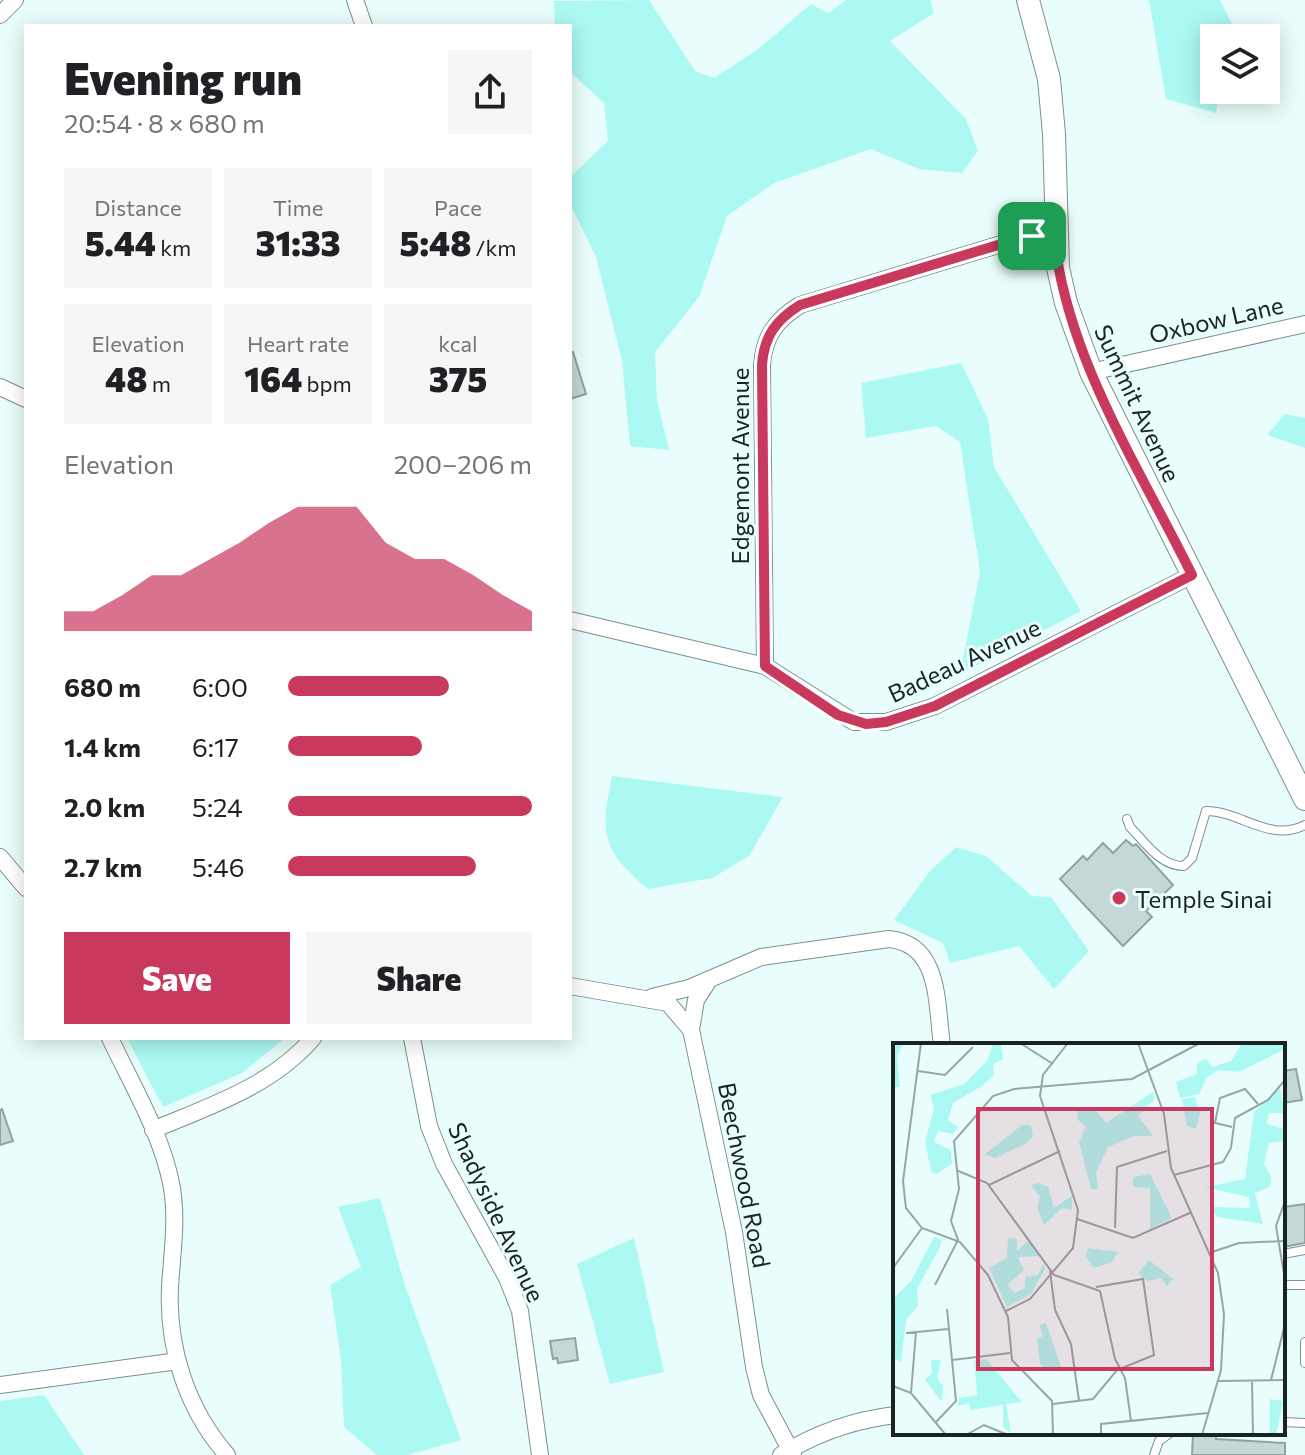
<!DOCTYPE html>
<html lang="en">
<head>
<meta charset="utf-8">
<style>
	:root { --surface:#fff; --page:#f6f6f6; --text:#202124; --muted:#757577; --accent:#c9395d }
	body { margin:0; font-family:Commissioner,sans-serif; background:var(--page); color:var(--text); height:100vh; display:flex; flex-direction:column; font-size:30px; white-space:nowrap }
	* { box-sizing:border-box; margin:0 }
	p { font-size:26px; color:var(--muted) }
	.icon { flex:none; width:44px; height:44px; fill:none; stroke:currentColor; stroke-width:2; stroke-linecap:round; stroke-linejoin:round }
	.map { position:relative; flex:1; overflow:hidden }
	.sheet { position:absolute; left:24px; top:24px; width:548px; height:1016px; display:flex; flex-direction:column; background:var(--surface); border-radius:0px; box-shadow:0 4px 20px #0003 }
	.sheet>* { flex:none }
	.tools { position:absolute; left:1200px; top:24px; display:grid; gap:16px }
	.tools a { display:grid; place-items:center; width:80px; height:80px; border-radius:0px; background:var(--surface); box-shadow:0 4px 20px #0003; font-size:40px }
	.pin { position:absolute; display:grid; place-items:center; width:68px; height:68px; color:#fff; margin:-34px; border-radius:16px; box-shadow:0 4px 12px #0006 }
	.round { display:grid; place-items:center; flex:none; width:84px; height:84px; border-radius:0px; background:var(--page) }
	.headline { display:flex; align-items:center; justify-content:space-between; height:136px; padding:0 40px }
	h1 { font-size:44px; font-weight:800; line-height:60px }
	.stats { display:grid; grid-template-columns:repeat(3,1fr); gap:12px; height:136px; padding:8px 40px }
	.stats div { display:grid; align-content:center; border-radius:0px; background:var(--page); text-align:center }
	.stats b { font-size:34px; font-weight:800 }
	.stats small { font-size:22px; font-weight:400 }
	.stats p { font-size:22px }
	.chart { height:224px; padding:16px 40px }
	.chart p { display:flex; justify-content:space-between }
	.chart svg { width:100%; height:144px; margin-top:8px; fill:var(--accent); opacity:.7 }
	.primary-button { display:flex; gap:16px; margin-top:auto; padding:16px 40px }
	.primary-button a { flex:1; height:92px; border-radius:0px; background:var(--accent); color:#fff; font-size:32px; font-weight:800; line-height:92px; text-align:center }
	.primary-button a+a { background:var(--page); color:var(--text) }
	ul { padding:0 40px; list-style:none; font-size:26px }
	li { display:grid; grid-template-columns:128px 96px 1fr; align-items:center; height:60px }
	li i { height:20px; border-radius:10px; background:var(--accent) }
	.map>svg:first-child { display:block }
</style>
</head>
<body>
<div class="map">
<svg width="1305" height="1455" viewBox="0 0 1305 1455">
	<rect width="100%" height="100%" fill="#e9fefc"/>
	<!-- green -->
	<path fill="#acf9f3" d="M 649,0 L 695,71 L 714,78 L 757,50 L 811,4 L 828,13 L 846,0 L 930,0 L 934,13 L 890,41 L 966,119 L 978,151 L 962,173 L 919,169 L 871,149 L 774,183 L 727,216 L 699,297 L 655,352 L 657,400 L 669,450 L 630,446 L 622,361 L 596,257 L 570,204 L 570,177 L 608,141 L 604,103 L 570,72 L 570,26 L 555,26 L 554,1 Z
		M 1149,0 L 1220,0 L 1235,30 L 1233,38 L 1214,38 L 1214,90 L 1219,90 L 1216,113 L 1166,99 Z
		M 961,363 L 988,419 L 994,467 L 1081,611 L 960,674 L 980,572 L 960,442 L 936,426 L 866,438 L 861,383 Z
		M 1285,414 L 1305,418 L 1305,448 L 1267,435 Z
		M 612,776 L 783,797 L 749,856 L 712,878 L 648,889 C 601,849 600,834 612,776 Z
		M 956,847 L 986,856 L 1032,896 L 1051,897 L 1089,951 L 1054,989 L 1019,946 L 950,963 L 943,943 L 894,920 L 930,871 Z
		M 127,1038 L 285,1038 L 242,1073 L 163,1107 Z
		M 380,1198 L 404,1283 L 461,1440 L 408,1455 L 377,1455 L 344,1427 L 341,1360 L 330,1285 L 361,1267 L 338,1207 Z
		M 634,1238 L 664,1372 L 610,1384 L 577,1264 Z
		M 44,1395 L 84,1455 L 0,1455 L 0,1401 Z"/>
	<!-- building -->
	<path fill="#c4d9d7" stroke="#8fa3a1" stroke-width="2" d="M 573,352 L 586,394 L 570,399 L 570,353 Z
		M 1126,840 L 1133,846 L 1136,844 L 1173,885 L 1146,911 L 1152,917 L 1123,946 L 1060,879 L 1083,856 L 1087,860 L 1103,843 L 1113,853 Z
		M 1296,1069 L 1302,1100 L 1283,1103 L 1283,1071 Z
		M 2,1109 L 13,1141 L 0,1145 L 0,1110 Z
		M 1305,1204 L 1305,1243 L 1283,1247 L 1283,1207 Z
		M 575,1338 L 578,1360 L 558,1363 L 557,1358 L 553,1359 L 550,1341 Z
		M 1193,1433 L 1216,1433 L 1216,1439 L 1285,1443 L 1285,1455 L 1192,1455 Z"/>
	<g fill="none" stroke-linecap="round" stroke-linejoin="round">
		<defs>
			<path id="lane" d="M 1127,819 L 1130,827 C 1146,843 1160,866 1184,866 L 1192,858 L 1206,811 C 1241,811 1269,843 1305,825
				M 1283,1254 L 1305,1250
				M 1283,1285 L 1305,1285
				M 1305,1342 L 1305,1363
				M 1283,1422 L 1305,1423
				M 1154,1455 L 1159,1441 L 1170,1433"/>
			<path id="street" d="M 355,0 L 364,26
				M 0,15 L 15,0
				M 1091,372 L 1305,324
				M 0,387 L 26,399
				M 570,620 L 765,666 L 854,722 L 886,722 L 935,706 L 1192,575
				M 765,666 L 762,365 C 764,336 776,320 800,305 L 1021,238 L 1054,235
				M 0,857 L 26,888
				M 570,986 L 668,1003 L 691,1030 L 734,1232 L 754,1367 L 761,1395 L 793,1455
				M 652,997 L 689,988 L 761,957 L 889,939 C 941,944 936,1004 942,1045
				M 691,1030 L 696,1000 L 709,980
				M 110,1038 C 132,1085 161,1133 171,1183 C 178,1217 172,1253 170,1287 C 167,1348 187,1409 227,1455
				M 412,1038 L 429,1126 L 444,1164 L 507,1278 L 520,1311 L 540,1455
				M 153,1130 C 210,1106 272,1086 313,1038
				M 0,1385 L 178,1361
				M 781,1455 C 816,1433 854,1420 895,1415"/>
			<path id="secondary" d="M 1028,0 L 1049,79 L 1054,134 L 1058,268 L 1066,303 L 1091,372 L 1305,799"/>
		</defs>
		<!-- lane casing -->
		<use href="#lane" stroke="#7c908e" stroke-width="10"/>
		<!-- street casing -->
		<use href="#street" stroke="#7c908e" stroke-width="18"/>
		<!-- secondary casing -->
		<use href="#secondary" stroke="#7c908e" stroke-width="24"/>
		<!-- lane -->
		<use href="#lane" stroke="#fff" stroke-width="8"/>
		<!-- street -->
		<use href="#street" stroke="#fff" stroke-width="16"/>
		<!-- secondary -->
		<use href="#secondary" stroke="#fff" stroke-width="22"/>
	</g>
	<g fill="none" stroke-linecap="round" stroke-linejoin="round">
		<defs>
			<path id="route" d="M 1054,235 C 1066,357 1139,467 1192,575 L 935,706 L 886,722 L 866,724 L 838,715 L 765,666 L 762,365 C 764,336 776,320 800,305 L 1021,238 Z"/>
		</defs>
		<!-- route casing -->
		<use href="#route" stroke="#fff" stroke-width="16"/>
		<!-- route -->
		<use href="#route" stroke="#c9395d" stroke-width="10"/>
	</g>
	<!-- markers -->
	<circle fill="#c9395d" stroke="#e9fefc" stroke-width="3" cx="1119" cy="898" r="8"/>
	<g text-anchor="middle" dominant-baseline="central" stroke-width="6" stroke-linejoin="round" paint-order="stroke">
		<!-- street labels -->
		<g font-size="24" fill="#1b2222" stroke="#e9fefc">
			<text transform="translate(1216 319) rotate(-13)">Oxbow Lane</text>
			<text transform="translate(1138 403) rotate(65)">Summit Avenue</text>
			<text transform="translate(739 466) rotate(-90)">Edgemont Avenue</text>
			<text transform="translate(964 660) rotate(-25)">Badeau Avenue</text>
			<text transform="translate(745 1175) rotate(79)">Beechwood Road</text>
			<text transform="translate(497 1212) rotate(65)">Shadyside Avenue</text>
		</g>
		<!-- poi labels -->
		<g font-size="24" fill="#1b2222" stroke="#e9fefc" text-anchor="start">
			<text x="1135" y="898">Temple Sinai</text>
		</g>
	</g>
	<!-- overview -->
	<g transform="translate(893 1043)">
		<rect width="392" height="392" fill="#e9fefc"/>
		<path d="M 0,0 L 11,0 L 4,13 L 7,44 L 0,44 ZM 349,0 L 392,0 L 392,6 L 346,29 L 326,27 L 314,34 L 306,51 L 287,55 L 283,39 L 304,31 L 304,21 L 313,15 L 319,24 L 338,18 ZM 100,2 L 108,2 L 110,16 L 100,21 L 101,32 L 89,43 L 60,60 L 55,77 L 65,84 L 60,91 L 45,88 L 41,99 L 58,107 L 59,121 L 43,131 L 38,129 L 32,98 L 41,66 L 37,52 L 71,41 L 94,18 ZM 387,45 L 392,70 L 376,70 L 374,81 L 391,86 L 391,98 L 376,100 L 371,121 L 378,133 L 377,144 L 362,150 L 370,181 L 325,174 L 318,167 L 321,164 L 357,165 L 356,154 L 312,144 L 352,136 L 361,69 ZM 260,49 L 262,56 L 245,73 L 260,93 L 241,93 L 215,104 L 203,129 L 205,146 L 198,146 L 186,99 L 193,84 L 185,77 L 184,66 L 201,65 L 213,80 ZM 302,54 L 307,71 L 303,86 L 294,83 L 289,56 ZM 129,82 L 138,82 L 140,94 L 132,101 L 102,115 L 92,111 ZM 257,131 L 279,175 L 257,186 L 257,145 L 240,144 L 240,134 ZM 145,140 L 155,144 L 161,165 L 179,153 L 179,167 L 169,165 L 151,182 L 144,165 L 147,154 L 138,142 ZM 41,194 L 49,197 L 47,204 L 24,246 L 25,263 L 13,277 L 8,319 L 0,315 L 0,256 L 18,238 ZM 115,195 L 124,196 L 124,208 L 136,197 L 146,213 L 125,214 L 131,227 L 115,241 L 121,250 L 132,245 L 132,234 L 145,232 L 150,221 L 152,226 L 138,251 L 114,264 L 96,225 L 114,215 ZM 195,205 L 225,209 L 219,219 L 201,225 L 193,214 ZM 256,217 L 280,236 L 274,243 L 268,235 L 255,238 L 245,231 ZM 153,280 L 168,324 L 154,328 L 147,321 L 144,296 L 150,293 L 146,282 ZM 93,316 L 129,359 L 113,361 L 118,390 L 110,384 L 110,362 L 78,367 L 76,361 L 64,363 L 66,355 L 84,352 L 81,317 ZM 38,317 L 48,317 L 44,335 L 50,343 L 49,359 L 32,337 L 39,330 ZM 377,356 L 390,358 L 383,392 L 377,392 Z" fill="#acf9f3"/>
		<path fill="none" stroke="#97a6a5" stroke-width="2" d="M 28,0 L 10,138 L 13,165 L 29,185 L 67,199 L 95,232 L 115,274 L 119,317 L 159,358 L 160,392M 127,0 L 160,21M 245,0 L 271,71 L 278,125 L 325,230 L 331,271 L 328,327 L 309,392M 25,28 L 52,32 L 80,4M 339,84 L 322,80 L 327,55 L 352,46 L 365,61M 63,127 L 94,140 L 161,232 L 207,248 L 222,316 L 232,335 L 238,378M 281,132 L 330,119 L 338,105 L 342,75 L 375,57 L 392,37M 96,142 L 167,108M 392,158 L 383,183 L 392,237M 184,176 L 240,195 L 299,169M 222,185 L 224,124 L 274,108M 319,209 L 346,200 L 392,198M 0,225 L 29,185M 157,228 L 162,267 L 178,301 L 186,358M 42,242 L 65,197 L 58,178 L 66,146 L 61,98 L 100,53 L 121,46 L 239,36 L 307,0M 113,268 L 137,256 L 180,205 L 185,167 L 147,53 L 150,32 L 175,0M 13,290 L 55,286M 59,317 L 117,310M 378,337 L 392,281M 326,338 L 392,337M 359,338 L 360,392M 0,343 L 18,350 L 53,392M 18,350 L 23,289M 160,361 L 200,356 L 224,327 L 261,312 L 250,236 L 203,244M 43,379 L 63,358 L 54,266M 73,392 L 91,382 L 115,392M 208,392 L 208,381 L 315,370"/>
		<path fill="#c9395d" fill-opacity="0.15" stroke="#c9395d" stroke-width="4" d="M 85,66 L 319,66 L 319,326 L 85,326 Z"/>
		<rect width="392" height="392" fill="none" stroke="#1b2222" stroke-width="4"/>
	</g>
</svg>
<div class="tools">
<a><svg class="icon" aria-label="layers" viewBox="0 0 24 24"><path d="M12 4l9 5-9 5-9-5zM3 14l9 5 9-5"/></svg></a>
</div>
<div class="pin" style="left:1032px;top:236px;background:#1e9e55"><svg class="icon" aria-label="arrive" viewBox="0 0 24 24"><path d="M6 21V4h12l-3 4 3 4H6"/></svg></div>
<section class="sheet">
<div class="headline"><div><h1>Evening run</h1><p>20:54 · 8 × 680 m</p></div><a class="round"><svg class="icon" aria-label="share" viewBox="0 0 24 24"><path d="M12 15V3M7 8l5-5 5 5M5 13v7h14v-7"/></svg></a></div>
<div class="stats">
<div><p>Distance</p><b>5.44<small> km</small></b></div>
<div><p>Time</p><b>31:33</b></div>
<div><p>Pace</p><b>5:48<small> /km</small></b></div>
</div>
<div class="stats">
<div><p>Elevation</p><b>48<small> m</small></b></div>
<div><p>Heart rate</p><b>164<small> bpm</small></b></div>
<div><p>kcal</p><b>375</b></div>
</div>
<div class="chart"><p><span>Elevation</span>200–206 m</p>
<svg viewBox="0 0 160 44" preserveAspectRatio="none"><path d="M0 44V38L10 38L20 33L30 27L40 27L50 22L60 17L70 11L80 6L90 6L100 6L110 17L120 22L130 22L140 27L150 33L160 38V44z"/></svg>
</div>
<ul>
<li><b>680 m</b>6:00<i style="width:66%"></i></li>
<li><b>1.4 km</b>6:17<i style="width:55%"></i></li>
<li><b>2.0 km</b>5:24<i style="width:100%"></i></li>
<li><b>2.7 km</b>5:46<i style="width:77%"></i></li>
</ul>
<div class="primary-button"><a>Save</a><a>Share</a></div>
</section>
</div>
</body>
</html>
